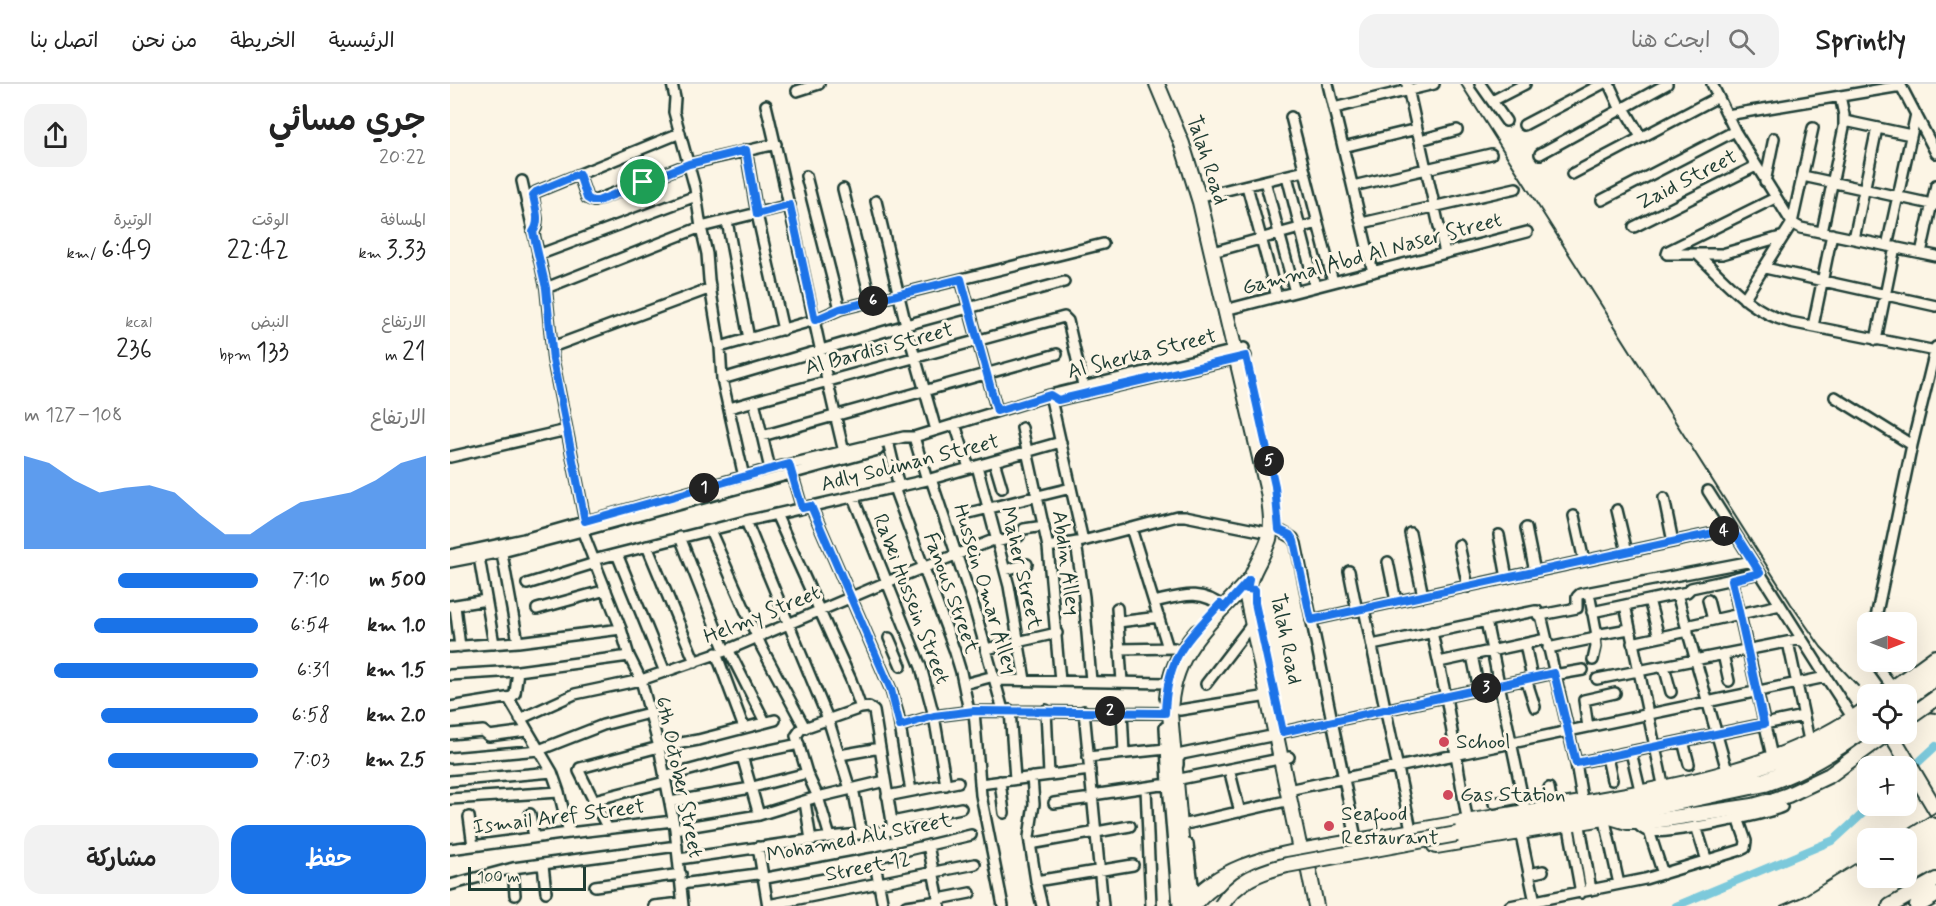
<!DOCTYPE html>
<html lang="ar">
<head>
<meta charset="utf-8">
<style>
	:root { --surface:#fff; --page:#f2f2f2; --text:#222; --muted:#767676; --line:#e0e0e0; --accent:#1a73e8 }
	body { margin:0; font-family:Mynerve,"Playpen Sans Arabic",sans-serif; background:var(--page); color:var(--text); direction:rtl; height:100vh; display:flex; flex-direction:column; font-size:22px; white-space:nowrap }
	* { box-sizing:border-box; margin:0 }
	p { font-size:20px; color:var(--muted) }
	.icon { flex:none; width:33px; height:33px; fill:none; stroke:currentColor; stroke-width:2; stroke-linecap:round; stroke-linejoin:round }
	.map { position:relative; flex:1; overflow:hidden; direction:ltr }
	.drawer { display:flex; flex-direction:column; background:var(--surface); width:450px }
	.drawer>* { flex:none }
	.needle { width:39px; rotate:90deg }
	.controls { position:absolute; left:1407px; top:528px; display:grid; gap:12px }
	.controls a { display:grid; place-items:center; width:60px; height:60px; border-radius:12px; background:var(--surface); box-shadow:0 6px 24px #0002; font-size:30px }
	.scale { position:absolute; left:18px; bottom:15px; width:118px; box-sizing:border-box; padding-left:6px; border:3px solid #1f3d34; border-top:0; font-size:16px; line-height:21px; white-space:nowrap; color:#1f3d34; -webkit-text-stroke:4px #fcf5e5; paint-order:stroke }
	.pin { position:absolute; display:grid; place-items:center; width:51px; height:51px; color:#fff; margin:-26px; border:3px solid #fff; border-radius:50%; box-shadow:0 2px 6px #0007 }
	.km { position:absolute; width:30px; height:30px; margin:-15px; border-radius:50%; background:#222; color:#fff; font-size:16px; line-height:30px; text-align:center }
	.round { display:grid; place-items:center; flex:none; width:63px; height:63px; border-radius:18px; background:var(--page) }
	.overview { display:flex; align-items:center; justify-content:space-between; height:102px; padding:0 24px }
	h1 { font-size:33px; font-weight:600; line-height:45px }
	.stats { display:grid; grid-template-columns:repeat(3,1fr); gap:9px; height:102px; padding:6px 24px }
	.stats div { display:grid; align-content:center }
	.stats b { font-size:26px; font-weight:600 }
	.stats small { font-size:16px; font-weight:400 }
	.stats p { font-size:16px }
	.chart { height:168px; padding:12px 24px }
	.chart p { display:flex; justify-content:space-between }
	.chart svg { width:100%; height:108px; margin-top:6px; fill:var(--accent); opacity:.7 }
	.cta { display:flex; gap:12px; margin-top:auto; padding:12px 24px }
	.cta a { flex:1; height:69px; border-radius:18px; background:var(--accent); color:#fff; font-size:24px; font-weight:600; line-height:69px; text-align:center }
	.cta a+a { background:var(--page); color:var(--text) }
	ul { padding:0 24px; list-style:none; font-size:20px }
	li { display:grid; grid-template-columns:96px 72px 1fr; align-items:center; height:45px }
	li i { height:15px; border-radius:8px; background:var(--accent) }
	header { display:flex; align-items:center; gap:36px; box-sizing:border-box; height:84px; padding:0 30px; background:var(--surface); border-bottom:2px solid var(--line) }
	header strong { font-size:28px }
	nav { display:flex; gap:33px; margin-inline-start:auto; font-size:21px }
	.search { width:420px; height:54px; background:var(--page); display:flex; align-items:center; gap:15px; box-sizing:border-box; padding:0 21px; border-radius:18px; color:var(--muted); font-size:22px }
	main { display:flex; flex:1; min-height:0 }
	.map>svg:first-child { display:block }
</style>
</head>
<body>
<header>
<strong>Sprintly</strong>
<div class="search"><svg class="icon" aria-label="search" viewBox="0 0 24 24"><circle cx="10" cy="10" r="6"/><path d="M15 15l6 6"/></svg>ابحث هنا</div>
<nav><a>الرئيسية</a><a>الخريطة</a><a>من نحن</a><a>اتصل بنا</a></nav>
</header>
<main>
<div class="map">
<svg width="1486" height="822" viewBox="0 0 1486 822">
	<rect width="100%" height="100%" fill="#fcf5e5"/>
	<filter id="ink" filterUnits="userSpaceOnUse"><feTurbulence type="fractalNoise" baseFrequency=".0167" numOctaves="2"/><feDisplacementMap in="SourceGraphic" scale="12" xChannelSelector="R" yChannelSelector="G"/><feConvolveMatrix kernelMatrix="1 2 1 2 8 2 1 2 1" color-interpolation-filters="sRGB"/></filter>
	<g filter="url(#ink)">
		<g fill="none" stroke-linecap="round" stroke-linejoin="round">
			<!-- canal -->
			<path stroke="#7cc9db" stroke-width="8" d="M 1459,687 L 1486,662
				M 1226,822 L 1384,756 L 1421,722"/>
			<defs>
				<path id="street" d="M 222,0 L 225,14 L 224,28 L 245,104 L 251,143 L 257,170 L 259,196 L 270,263 L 272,295 L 294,393
					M 878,0 L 923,188
					M 957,0 L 995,169
					M 1030,0 L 1056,37
					M 1159,0 L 1171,26
					M 1262,0 L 1285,47 L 1342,139 L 1351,144 L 1486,172
					M 1450,0 L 1486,69
					M 347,7 L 369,0
					M 1042,17 L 1075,0
					M 316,21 C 344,136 366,253 394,368
					M 884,24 L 984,0
					M 1174,24 L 1191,53
					M 1277,31 L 1451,2
					M 841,33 L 883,198
					M 1395,37 L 1461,51
					M 1074,41 L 1152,0
					M 970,56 L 1007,46
					M 893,63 L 967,45
					M 296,66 L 307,130 L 333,246
					M 1090,70 L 1217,0
					M 1122,90 L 1268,13
					M 129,91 L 137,114 L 144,117 L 239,80 L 326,60
					M 356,92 L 390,225
					M 837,92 L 865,202
					M 1353,92 L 1486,121
					M 72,97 L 96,204 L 103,276 L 135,437
					M 815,97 L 845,208
					M 1315,98 L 1324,54
					M 797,102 L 827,213
					M 903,102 L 1041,70
					M 393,105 L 421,217
					M 756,111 L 855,87
					M 1325,114 L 1218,167 L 1217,170 L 1272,170 L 1334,152
					M 1152,116 L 1285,47
					M 426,117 L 456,241 L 486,346
					M 277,137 L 299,255
					M 912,139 L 1066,104
					M 1184,143 L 1306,82
					M 83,148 L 86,144 L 87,135 L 83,111 L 86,108 L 230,49
					M 1372,148 L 1394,43 L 1394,31 L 1390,12
					M 1404,155 L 1427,44
					M 1437,162 L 1466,30
					M 770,166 L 868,139
					M 1471,169 L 1486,101
					M 88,171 L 246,112
					M 1248,171 C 1276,197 1301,229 1340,238 L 1486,267
					M 1315,184 L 1486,222
					M 511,195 L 547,327
					M 96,204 L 251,143 L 340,121
					M 1294,215 L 1342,139 L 1363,44
					M 775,226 L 1077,148
					M 1363,242 L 1382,150
					M 1426,256 L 1445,163
					M 102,263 L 261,204
					M 270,263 L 365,236 L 390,225 L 653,160
					M 272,295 L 456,241 L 614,198
					M 600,311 L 608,316 L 796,272
					M 600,311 L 633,457
					M 1385,313 L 1462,361
					M 304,317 L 320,385
					M 279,324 L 614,233 L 618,237 L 635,310
					M 505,340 L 519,384
					M 572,344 L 598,463 L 610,597
					M 312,352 L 607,270
					M 464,353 L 477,396
					M 438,357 L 449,403
					M 0,373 L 117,346
					M 544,377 L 552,404
					M 527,382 L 559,502 L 575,596
					M 340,383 L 352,424
					M 481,395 L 524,523 L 553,626
					M 444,404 L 504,565 L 511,588 L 519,627
					M 1258,407 L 1376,593 L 1404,636
					M 403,413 L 471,583 L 484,632 L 496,701
					M 1214,414 L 1223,458
					M 361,422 L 441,606 L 448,630 L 461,707
					M 1167,426 L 1177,468
					M 519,429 L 621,404
					M 326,430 L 401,596 L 411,624
					M 1124,432 L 1134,477
					M 296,437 L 378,635 L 400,705
					M 130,441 L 171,545 L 179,572 L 191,596 L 209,663 L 225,745 L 233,822
					M 681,444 L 718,564
					M 1076,444 L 1085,488
					M 574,445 L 594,442
					M 260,446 L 312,564 L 355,644
					M 829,446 L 843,454 L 846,460 L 907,759
					M 960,449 L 973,512
					M 1049,451 L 1057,494
					M 230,453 L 275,567
					M 547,458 L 569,452
					M 626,459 L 634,513 L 641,597
					M 1009,461 L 1018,503
					M 197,462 L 245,578
					M 598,463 L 633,457 L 727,432 L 735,432 L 820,449
					M 51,464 L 68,558
					M 167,470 L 215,588
					M 0,471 L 74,455 L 320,385 L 454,353 L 464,353 L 600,311 L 794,264
					M 29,473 L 44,560
					M 143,476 L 296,437 L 477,396 L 611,358
					M 0,478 L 52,468 L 132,447 L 428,366
					M 938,478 L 946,517
					M 555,486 L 577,480
					M 899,487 L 907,527
					M 1282,496 L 1323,677
					M 77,500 L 145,479
					M 1139,509 L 1147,551
					M 1227,510 L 1278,690
					M 1199,516 L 1209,553
					M 1258,516 L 1263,536
					M 704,518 C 731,512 751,504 774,524
					M 1175,521 L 1214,705
					M 0,522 L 36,516
					M 5,522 L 10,563
					M 667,524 L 672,598
					M 87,525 L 156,506
					M 914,525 L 962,750
					M 1142,528 L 1237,508 L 1241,504 L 1310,489
					M 1091,531 L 1127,524 L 1127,513 L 1130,510 L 1302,477
					M 1091,531 L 1126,679 L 1133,720
					M 861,536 L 1282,445
					M 1036,537 L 1076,730
					M 668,538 L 709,533
					M 1425,538 L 1462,361 L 1486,263
					M 1236,542 L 1330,521
					M 982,548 L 996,613 L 1018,740
					M 439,554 L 451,582
					M 1338,558 L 1360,661
					M 1182,559 L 1238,547
					M 1075,560 L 1082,594
					M 922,561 L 1085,527 L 1087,527 L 1088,531 L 1091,531
					M 0,563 L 68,558 L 171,545
					M 1098,564 L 1141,555 L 1151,550 L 1179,545
					M 278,565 L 315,638
					M 536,565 L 607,549
					M 669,565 L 724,564
					M 266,569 L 294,644
					M 1273,570 L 1279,597
					M 1022,571 L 1029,606
					M 1143,576 L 1146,563 L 1145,553
					M 989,578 L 1096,555
					M 1424,578 L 1444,606
					M 1214,582 L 1221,608
					M 0,591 L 68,587 L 179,572
					M 1104,591 L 1133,586
					M 1076,595 L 1085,623
					M 1147,595 L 1352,555
					M 545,596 L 717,599
					M 514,600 L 544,592
					M 756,600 L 802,540
					M 715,614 C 717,587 728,566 746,546
					M 59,615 L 102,688 L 109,708 L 119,749
					M 0,623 L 62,613 L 65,609 L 68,587
					M 560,626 L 565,695
					M 596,626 L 599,691
					M 730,626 L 818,612
					M 524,627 L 531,711 L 553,822
					M 634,627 L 653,822
					M 672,627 L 674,669
					M 70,635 L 125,610 L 191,596 L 275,567 L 437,498 L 546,455
					M 450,642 L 484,632 L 524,627 L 715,629
					M 715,643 L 718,700 L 728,822
					M 1138,643 L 1134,616 L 1165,609
					M 833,648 L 1104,589
					M 0,650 L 33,647 L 39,652 L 76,647
					M 1233,657 L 1239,680
					M 1181,668 L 1191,710
					M 390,671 L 430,664
					M 292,672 L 309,731
					M 638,673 L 716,665
					M 1157,673 L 1162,696
					M 0,674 L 89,666 L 153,641 L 199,629
					M 1126,679 L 1353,632
					M 728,681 L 728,675 L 732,670 L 826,651
					M 779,685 L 790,728
					M 214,693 L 292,672 L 349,660
					M 582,693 L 584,720 L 579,753 L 586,797 L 592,822
					M 730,695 L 839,673
					M 0,697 L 102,688
					M 550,697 L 554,729
					M 530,700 L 640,686
					M 403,704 L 412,750
					M 696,704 L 701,822
					M 1099,704 L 1103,726
					M 838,706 L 1376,593
					M 642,711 L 718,700
					M 437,712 L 508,698
					M 368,713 L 435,697
					M 0,715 L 109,708
					M 144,716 L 215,698
					M 220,718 L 295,705 L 357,689
					M 355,718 L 361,756
					M 604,719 L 642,714
					M 1044,719 L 1073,713
					M 80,730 L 84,753
					M 1154,732 L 1169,800
					M 19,733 L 23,762
					M 1129,736 L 1141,806
					M 442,738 L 511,724
					M 1118,738 L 1131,809
					M 1187,739 C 1190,743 1193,746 1198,747 C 1215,751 1315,731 1332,723
					M 736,740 L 840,716
					M 1246,742 L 1257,777
					M 158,745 L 129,687 L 130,684 L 209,663 L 248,656 L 325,636
					M 225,745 L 309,731 L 367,713
					M 1070,746 L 1085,818
					M 1199,747 L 1213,790
					M 580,760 L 680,742
					M 738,760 L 745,817
					M 478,761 L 490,822
					M 308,763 L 318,822
					M 0,765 L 119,749 L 223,737
					M 424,774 L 433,822
					M 229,775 L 380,753 L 439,747 L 442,742 L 442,738 L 424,627 L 419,623 L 411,624 L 351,645 L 346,652 L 357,689 L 368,713 L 380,753
					M 93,781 L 96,808
					M 63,784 L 65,811
					M 1079,790 L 1093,787
					M 586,797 L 683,781
					M 231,800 L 307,790 L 316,794 L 424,774 L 521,751
					M 0,801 L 63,784 L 227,762
					M 145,802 L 231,790
					M 489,815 L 520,809
					M 318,821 L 525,780
					M 204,822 L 232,819
					M 456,822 L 489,817
					M 1060,822 L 1195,795 L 1291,766 L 1295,764 L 1296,757 L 1288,734"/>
				<path id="secondary" d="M 707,0 L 732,60 L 750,118 L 818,408 C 820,423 823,440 819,455 C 812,476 798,490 797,513 L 849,761 L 855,768 L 866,822
					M 1441,650 L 1486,726
					M 1157,732 L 1177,738 L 1196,738 L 1303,722 L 1321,717 L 1338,711 L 1380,691 L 1436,650
					M 737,822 L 720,629 C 722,566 760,540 799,496
					M 1440,822 L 1486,796
					M 1467,822 L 1486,811"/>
				<path id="highway" d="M 1438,610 L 1486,575
					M 1456,613 L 1486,591
					M 986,760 L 1154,732 L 1315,698 C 1353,685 1385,665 1418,641
					M 741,822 C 767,787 814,776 855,768 C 931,755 1007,741 1083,729 C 1193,710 1326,694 1418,626"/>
			</defs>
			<!-- street casing -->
			<use href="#street" stroke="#1f3d34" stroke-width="14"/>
			<!-- secondary casing -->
			<use href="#secondary" stroke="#1f3d34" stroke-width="18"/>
			<!-- highway casing -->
			<use href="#highway" stroke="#1f3d34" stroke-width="22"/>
			<!-- street -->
			<use href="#street" stroke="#fcf5e5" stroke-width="9"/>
			<!-- secondary -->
			<use href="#secondary" stroke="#fcf5e5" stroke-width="14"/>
			<!-- highway -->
			<use href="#highway" stroke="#fcf5e5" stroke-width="18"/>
			<!-- rail -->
			<path stroke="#1f3d34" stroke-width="2" d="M 1011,0 L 1341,520 L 1371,563 L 1408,602
				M 1476,628 L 1486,629
				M 1444,754 L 1486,728
				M 1331,822 L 1352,813 L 1418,772"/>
			<defs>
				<path id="secondary-bridge" d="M 1456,635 L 1486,614
					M 771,822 C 787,796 810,788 837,781 L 1007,750"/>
			</defs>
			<!-- secondary-bridge casing -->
			<use href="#secondary-bridge" stroke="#1f3d34" stroke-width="18" stroke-linecap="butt"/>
			<!-- secondary-bridge -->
			<use href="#secondary-bridge" stroke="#fcf5e5" stroke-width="14"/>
		</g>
	</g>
	<g fill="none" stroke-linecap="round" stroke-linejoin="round" filter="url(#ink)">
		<defs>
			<path id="route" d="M 296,66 L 307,130 L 340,121 L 365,236 L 390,225 L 511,195 L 547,327 L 600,311 L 608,316 L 796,272 L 825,402 L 829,446 L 840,451 L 844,457 L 861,536 L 1282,445 L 1310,489 L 1282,496 L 1314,640 L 1126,679 L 1104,589 L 833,648 L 805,519 L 805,506 L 797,505 L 799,496 L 774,524 L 770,520 C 734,559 717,573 715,629 L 524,627 L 484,632 L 450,642 L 441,606 L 361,422 L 352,424 L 339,380 L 135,437 L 103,276 L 96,204 L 83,148 C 91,137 85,123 83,111 L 86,108 L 129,90 L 137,114 L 142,117 L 148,117 L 239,80 Z"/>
		</defs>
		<!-- route casing -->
		<use href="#route" stroke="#fff" stroke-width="12"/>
		<!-- route -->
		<use href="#route" stroke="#1a73e8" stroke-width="8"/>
	</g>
	<!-- markers -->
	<g fill="#d1495b" stroke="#fcf5e5" stroke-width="2">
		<circle cx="994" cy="658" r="6"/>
		<circle cx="998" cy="711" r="6"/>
		<circle cx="879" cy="742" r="6"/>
	</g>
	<g text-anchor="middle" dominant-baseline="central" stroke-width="6" stroke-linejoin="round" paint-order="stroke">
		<!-- street labels -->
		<g font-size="21" fill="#1f3d34" stroke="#fcf5e5">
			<text transform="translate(757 76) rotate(72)">Talah Road</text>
			<text transform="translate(1237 96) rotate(-27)">Zaid Street</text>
			<text transform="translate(922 170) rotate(-15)">Gammal Abd Al Naser Street</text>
			<text transform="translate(429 265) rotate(-15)">Al Bardisi Street</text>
			<text transform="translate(692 270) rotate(-14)">Al Sherka Street</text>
			<text transform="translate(460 379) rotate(-14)">Adly Soliman Street</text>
			<text transform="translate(616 479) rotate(82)">Abdin Alley</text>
			<text transform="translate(571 484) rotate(77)">Maher Street</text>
			<text transform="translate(535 505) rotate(73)">Hussein Omar Alley</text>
			<text transform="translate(501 509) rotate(70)">Fanous Street</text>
			<text transform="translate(461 515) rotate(69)">Rabei Hussein Street</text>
			<text transform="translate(312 531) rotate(-22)">Helmy Street</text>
			<text transform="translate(836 555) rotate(79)">Talah Road</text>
			<text transform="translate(229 693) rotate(78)">6th October Street</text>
			<text transform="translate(109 733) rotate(-7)">Ismail Aref Street</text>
			<text transform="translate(409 754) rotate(-11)">Mohamed Ali Street</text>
			<text transform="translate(418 783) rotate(-11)">Street 12</text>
		</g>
		<!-- poi labels -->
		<g font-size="21" fill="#1f3d34" stroke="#fcf5e5" text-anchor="start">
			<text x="1006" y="658">School</text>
			<text x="1010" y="711">Gas Station</text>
			<text x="891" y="730">Seafood<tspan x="891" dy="24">Restaurant</tspan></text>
		</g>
	</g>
</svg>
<div class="controls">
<a><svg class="needle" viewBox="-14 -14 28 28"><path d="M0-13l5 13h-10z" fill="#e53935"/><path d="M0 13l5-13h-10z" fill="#767676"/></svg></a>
<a><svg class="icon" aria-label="locate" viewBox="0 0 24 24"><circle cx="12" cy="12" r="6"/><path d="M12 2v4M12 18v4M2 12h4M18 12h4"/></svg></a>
<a>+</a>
<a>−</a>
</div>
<div class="scale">100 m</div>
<div class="pin" style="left:193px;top:98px;background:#1e9e55"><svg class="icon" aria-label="arrive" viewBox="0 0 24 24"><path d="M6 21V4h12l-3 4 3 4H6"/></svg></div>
<b class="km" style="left:254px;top:404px">1</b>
<b class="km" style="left:660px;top:627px">2</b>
<b class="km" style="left:1036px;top:604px">3</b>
<b class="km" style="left:1274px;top:447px">4</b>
<b class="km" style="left:819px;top:377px">5</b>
<b class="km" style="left:423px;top:217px">6</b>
</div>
<section class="drawer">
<div class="overview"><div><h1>جري مسائي</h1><p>20:22</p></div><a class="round"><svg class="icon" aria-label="share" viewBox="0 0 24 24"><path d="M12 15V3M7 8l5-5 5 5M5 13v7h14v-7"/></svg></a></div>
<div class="stats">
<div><p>المسافة</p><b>3.33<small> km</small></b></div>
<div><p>الوقت</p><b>22:42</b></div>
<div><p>الوتيرة</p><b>6:49<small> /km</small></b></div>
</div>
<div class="stats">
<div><p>الارتفاع</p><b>21<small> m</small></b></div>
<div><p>النبض</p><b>133<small> bpm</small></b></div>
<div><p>kcal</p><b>236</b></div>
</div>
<div class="chart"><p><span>الارتفاع</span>108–127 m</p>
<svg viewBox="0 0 160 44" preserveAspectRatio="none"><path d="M0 44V6L10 9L20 16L30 21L40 19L50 18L60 21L70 30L80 38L90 38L100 31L110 25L120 23L130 21L140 16L150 9L160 6V44z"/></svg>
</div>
<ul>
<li><b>500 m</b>7:10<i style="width:60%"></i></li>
<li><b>1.0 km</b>6:54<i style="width:70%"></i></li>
<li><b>1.5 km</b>6:31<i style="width:87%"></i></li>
<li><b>2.0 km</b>6:58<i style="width:67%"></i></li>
<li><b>2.5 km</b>7:03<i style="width:64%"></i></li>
</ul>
<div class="cta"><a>حفظ</a><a>مشاركة</a></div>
</section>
</main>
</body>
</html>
